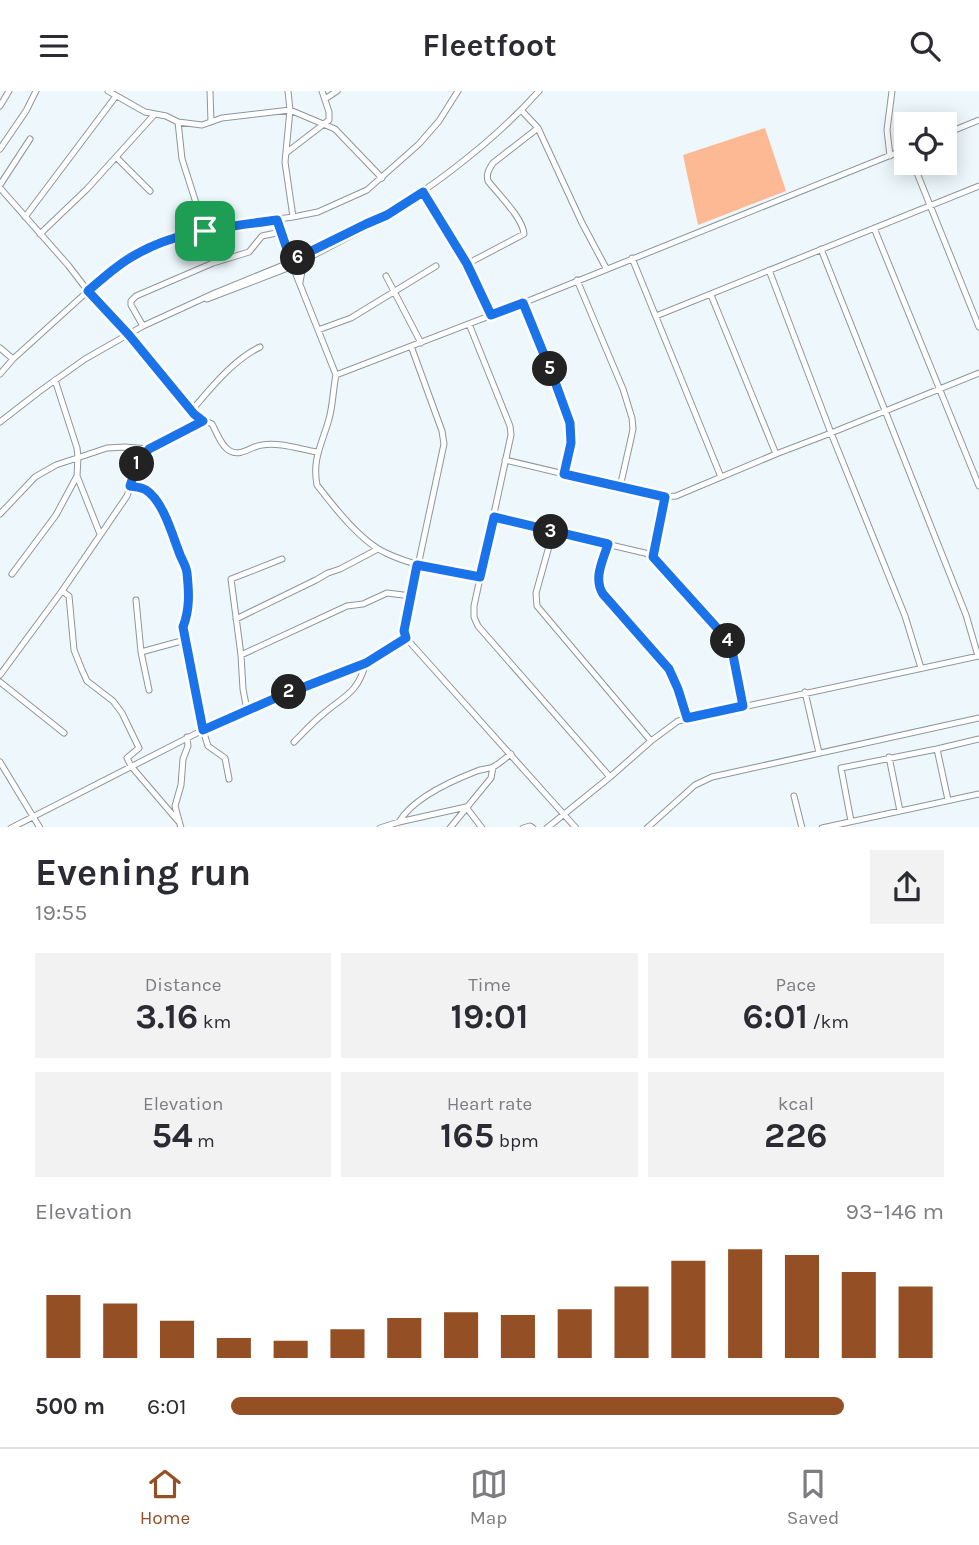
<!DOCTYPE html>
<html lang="en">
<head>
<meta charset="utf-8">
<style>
	:root { --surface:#fff; --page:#f2f2f3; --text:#2b2b33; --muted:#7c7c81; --line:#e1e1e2; --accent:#945024 }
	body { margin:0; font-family:Karla,sans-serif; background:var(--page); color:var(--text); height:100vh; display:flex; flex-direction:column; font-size:26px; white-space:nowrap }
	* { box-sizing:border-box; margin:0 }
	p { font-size:23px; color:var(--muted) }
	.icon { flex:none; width:38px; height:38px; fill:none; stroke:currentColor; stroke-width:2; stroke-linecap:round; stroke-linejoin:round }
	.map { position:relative; height:736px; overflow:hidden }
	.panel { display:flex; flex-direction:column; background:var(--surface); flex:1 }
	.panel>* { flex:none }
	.tools { position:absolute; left:894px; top:21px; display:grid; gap:14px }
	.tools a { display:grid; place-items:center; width:63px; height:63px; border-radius:0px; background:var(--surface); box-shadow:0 4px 18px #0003; font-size:35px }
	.pin { position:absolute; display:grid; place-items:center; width:60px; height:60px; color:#fff; margin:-30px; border-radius:14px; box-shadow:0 4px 10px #0006 }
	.km { position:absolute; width:35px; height:35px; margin:-18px; border-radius:50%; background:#222; color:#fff; font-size:19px; line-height:35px; text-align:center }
	.round { display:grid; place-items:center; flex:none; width:74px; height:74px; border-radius:0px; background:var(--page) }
	.overview { display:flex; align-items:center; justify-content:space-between; height:119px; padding:0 35px }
	h1 { font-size:38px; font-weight:700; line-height:52px }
	.figures { display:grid; grid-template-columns:repeat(3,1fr); gap:10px; height:119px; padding:7px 35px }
	.figures div { display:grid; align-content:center; border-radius:0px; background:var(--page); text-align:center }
	.figures b { font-size:35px; font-weight:700 }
	.figures small { font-size:19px; font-weight:400 }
	.figures p { font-size:19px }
	.chart { height:196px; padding:14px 35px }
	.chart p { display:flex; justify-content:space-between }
	.chart svg { width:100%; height:126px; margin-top:7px; stroke:var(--accent); stroke-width:6 }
	ul { padding:0 35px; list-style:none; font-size:23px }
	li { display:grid; grid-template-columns:112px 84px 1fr; align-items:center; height:52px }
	li i { height:18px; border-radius:9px; background:var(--accent) }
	header { display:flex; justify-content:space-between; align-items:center; height:91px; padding:0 35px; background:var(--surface); font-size:32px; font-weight:700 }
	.dock { display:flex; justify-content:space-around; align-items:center; height:98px; border-top:2px solid var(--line); background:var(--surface); font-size:19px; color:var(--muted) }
	.dock a { display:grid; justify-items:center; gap:4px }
	.dock .on { color:var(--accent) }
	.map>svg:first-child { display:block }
</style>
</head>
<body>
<header><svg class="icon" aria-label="menu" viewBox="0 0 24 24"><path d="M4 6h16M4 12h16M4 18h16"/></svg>Fleetfoot<svg class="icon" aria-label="search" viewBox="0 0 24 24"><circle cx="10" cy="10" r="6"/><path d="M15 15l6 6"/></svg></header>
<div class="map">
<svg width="979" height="737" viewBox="0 0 979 737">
	<rect width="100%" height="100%" fill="#eef8fc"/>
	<!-- green -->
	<path fill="#fdb994" d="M 765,37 L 786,100 L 698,134 L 683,64 Z"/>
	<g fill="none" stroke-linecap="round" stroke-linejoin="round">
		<defs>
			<path id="minor" d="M 108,0 L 145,21 L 166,25 L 178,31 L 182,68 L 205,140
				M 210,0 L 211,31
				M 288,0 L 290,19 L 285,71 L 293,126
				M 325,8 L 337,0
				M 0,15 L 9,0
				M 521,19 L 538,37 L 582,132 L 606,177
				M 178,31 L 202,34 L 222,27 L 290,19 L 335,38 L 382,87
				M 945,43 L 979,29
				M 0,58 L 26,20 L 36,0
				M 286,62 L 329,29 L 329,21 L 322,0
				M 890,65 L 887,39 L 892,0
				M 116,66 L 150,100
				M 913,72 L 979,236
				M 0,94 L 30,48
				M 0,97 L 68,174 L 88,200 L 129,244 L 194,323 L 203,330
				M 423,101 L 467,173 L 491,224
				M 25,126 L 116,5
				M 384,126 C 441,90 494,50 539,0
				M 277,129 L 291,171 L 336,284 L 523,212 L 906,58
				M 874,137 L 979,395
				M 40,143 L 87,98 L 154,24
				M 821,158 L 966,524 L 978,565
				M 632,167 L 721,386
				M 467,173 L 524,143 C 523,127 498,103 488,90 C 486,83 489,78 493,72 L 538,37
				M 769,179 L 831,342 L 905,525 L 921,577
				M 386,185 L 421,252
				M 577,189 L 623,298 L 632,327 L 633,338 L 630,352 L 620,396
				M 300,191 L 303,175 L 310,169
				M 711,204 L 776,363
				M 207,208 L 293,175 L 373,133
				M 523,212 L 554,288 L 570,332 L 571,352 L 564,383
				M 656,225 L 979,95
				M 469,233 L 510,335 L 511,344 L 474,515 L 474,526 L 478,535 L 610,686
				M 143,235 L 131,214 L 131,210 L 136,205 L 213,172 L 249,161 L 262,145 L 281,141
				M 318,239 L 351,227 L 436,175
				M 411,255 L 442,340 L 444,353 L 404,540 L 406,547 L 576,737
				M 0,257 L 13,268
				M 0,283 L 13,268 L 88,200 L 122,172 L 136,163 L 150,156 L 190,143 L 225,135 L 293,126 L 318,121 L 367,99 L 419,53 L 439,30 L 458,0
				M 336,284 C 333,298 333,314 329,328 C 322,353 312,368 317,394 C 334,416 361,451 386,462 C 415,476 448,480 480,486
				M 55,289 L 77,357 L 78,366 L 77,385 L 100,443
				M 192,319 C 211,297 233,269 260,256
				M 0,331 L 40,300 L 85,268 L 143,235 L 215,202 L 291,171 L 366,133 L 386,124
				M 505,369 L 653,404 L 665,406 L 676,405 L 776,363 L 831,342 L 979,282
				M 0,423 L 35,386 L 56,374 L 107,357 L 125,356 L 149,358
				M 494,427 L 645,462 L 653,466 L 727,549 L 733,564 L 743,615
				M 553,441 L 536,502 L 537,515 L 651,650
				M 608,453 C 603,470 593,487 603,503 L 669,578 L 674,586 L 687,627
				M 653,466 L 665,406
				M 12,483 L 56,424 L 77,385
				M 62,500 L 69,505 L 74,559 L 82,579 L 87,590 L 113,610 L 122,622 L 139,657 L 127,667 L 131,675 L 178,730
				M 136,509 L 141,561 L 149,599
				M 236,528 L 316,489 L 328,482 L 340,478 L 378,458
				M 141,561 L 185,549
				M 241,564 L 347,515 L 363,513 L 387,502 L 411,505
				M 0,584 L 62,500 L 127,405 L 137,373 L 141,367 L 149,358 L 192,335 L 205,330 L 212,333 C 217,342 221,355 230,360 C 241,366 251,355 262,354 C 280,351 299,358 317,361
				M 0,591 L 64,642
				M 805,601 L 819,662
				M 247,619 L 243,598 L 241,564 L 231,488 L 282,468
				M 294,651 C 303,642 313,631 323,623 C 345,604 357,603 366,572
				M 937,658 L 948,709
				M 889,666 L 900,720
				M 0,671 L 40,737
				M 229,688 L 225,667 L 208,655 L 203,639 L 278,606 L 366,572 L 406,547
				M 794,705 L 802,737
				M 851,730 L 841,677 L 937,658 L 979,648
				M 399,731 C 413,707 451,690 477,680 C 482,678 488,678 493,676 C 499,673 505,667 511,663
				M 11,737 L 203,639 L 183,536 L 187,525 L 189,515 L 187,478 L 170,435 L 155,410 L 147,399 L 142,397 L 130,395
				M 181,737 L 175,715 L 181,694 L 183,668 L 188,655 L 187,646
				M 380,737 L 399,731 L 466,716 L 482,737
				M 450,737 L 491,687 L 493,676
				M 523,737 L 530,735 L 533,737
				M 547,737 L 610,686 L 651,650 L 678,630 L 979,565
				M 647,737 L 695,694 L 712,686 L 979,627
				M 822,737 L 979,703"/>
		</defs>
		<!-- minor casing -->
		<use href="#minor" stroke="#8d969a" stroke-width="7"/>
		<!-- minor -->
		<use href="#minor" stroke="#fff" stroke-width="5"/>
	</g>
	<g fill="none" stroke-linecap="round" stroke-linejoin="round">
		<defs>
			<path id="route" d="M 423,101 L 467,173 L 491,224 L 523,212 L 554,288 L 570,332 L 571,352 L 564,383 L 665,406 L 653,466 L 727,548 L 733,564 L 743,615 L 687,627 L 678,598 L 669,578 L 603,503 C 593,487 603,470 608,453 L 494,426 L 480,486 L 417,474 L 404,540 L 406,547 L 366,572 L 278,606 L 203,639 L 183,536 C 190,518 189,501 187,482 C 186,474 181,468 179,461 C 172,443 163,410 146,399 C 141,396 135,396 130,395 L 137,373 L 149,358 L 203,330 L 194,323 L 129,244 L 88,200 C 103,187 118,173 135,164 C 178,139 229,136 277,129 L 291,170 L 366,133 L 387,124 Z"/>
		</defs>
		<!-- route casing -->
		<use href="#route" stroke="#fff" stroke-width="14"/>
		<!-- route -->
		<use href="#route" stroke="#1a73e8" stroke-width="9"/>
	</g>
</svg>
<div class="tools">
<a><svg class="icon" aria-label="locate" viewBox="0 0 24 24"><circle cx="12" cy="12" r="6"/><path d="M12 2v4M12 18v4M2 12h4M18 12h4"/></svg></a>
</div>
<div class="pin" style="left:205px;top:140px;background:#1e9e55"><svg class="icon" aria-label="arrive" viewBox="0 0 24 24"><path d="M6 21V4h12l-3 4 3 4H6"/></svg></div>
<b class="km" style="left:137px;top:373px">1</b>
<b class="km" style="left:289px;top:601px">2</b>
<b class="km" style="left:551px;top:441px">3</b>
<b class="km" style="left:728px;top:550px">4</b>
<b class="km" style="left:550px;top:278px">5</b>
<b class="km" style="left:298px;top:167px">6</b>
</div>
<section class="panel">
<div class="overview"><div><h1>Evening run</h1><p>19:55</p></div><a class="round"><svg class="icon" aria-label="share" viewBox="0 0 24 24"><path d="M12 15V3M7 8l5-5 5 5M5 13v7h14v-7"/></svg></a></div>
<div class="figures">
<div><p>Distance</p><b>3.16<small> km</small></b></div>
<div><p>Time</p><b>19:01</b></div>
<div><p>Pace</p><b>6:01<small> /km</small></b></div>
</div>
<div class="figures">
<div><p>Elevation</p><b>54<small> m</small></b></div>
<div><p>Heart rate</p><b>165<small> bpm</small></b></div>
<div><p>kcal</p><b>226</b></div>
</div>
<div class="chart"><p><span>Elevation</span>93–146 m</p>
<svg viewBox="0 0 160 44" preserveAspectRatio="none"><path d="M5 44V22M15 44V25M25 44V31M35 44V37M45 44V38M55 44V34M65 44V30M75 44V28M85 44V29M95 44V27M105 44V19M115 44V10M125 44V6M135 44V8M145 44V14M155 44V19"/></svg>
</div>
<ul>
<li><b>500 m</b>6:01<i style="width:86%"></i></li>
</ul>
</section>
<nav class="dock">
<a class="on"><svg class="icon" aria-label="home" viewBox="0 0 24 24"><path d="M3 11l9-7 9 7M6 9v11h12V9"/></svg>Home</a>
<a><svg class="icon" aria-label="map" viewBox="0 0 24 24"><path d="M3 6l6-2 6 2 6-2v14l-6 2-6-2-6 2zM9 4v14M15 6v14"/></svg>Map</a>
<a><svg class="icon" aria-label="saved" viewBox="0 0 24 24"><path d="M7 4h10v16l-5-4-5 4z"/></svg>Saved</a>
</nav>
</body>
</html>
